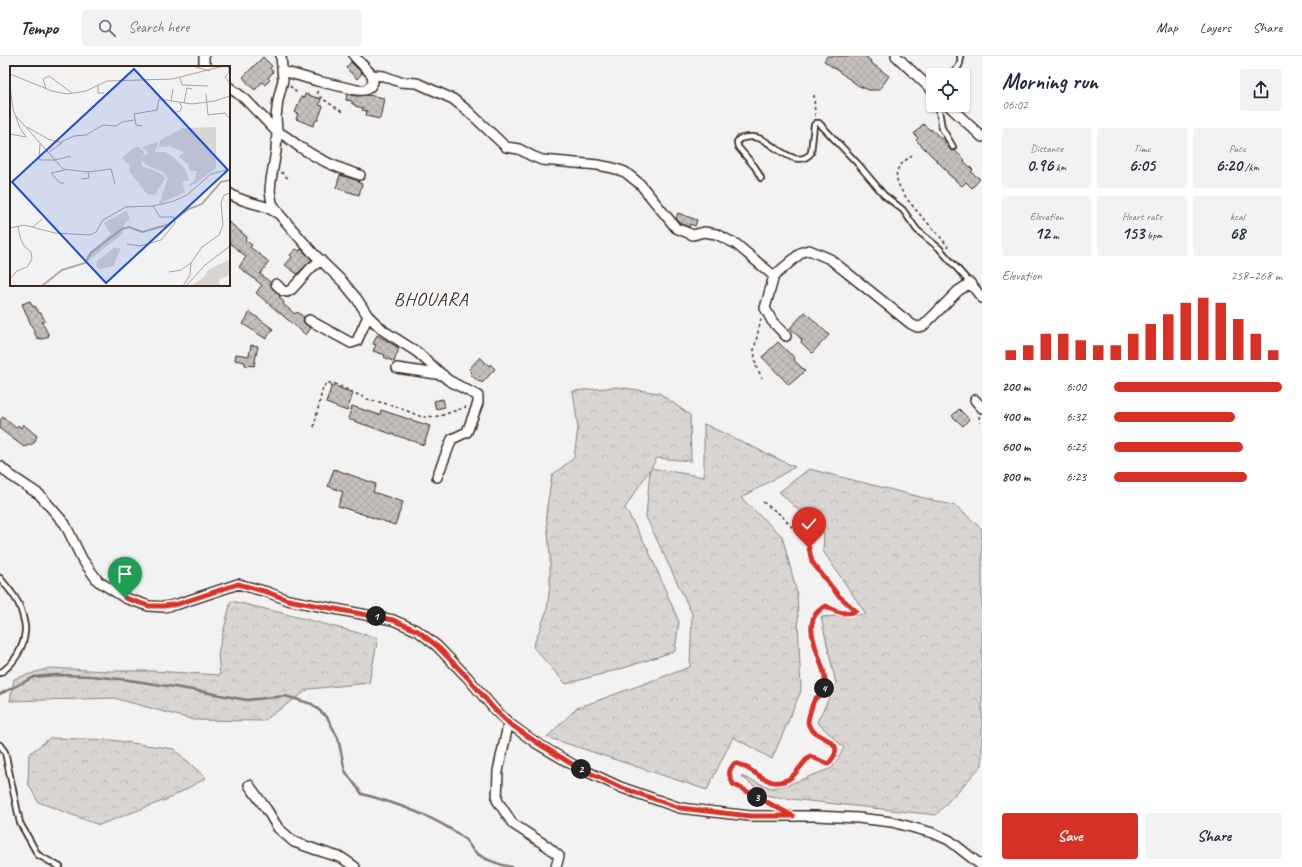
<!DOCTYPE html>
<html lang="en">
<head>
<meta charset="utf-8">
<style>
	:root { --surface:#fff; --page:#f2f2f3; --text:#1f2937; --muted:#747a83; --line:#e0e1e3; --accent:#d93025 }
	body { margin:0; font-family:Caveat,sans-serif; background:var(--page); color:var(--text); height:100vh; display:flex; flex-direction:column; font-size:15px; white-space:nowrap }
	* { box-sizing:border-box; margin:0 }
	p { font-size:13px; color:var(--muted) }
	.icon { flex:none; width:22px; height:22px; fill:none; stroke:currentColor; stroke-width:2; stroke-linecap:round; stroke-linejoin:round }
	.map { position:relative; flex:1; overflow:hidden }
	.details { display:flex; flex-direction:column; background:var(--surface); width:320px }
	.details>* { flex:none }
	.controls { position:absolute; left:926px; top:12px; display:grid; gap:8px }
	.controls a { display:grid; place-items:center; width:44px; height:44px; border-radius:4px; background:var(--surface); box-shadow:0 1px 3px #0004; font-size:20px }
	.pin { position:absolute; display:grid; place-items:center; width:34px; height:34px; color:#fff; margin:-41px -17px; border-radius:50% 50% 50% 0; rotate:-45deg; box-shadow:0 0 4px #0007 }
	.pin .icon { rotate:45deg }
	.km { position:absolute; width:20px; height:20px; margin:-10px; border-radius:50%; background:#222; color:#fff; font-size:11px; line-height:20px; text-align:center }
	.round { display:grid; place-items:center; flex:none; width:42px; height:42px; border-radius:4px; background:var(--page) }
	.head { display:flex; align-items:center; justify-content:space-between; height:68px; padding:0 20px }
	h1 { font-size:22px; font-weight:600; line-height:30px }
	.figures { display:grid; grid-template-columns:repeat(3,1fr); gap:6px; height:68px; padding:4px 20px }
	.figures div { display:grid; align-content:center; border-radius:4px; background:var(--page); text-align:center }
	.figures b { font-size:17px; font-weight:600 }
	.figures small { font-size:11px; font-weight:400 }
	.figures p { font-size:11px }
	.chart { height:112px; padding:8px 20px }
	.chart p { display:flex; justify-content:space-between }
	.chart svg { width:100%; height:72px; margin-top:4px; stroke:var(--accent); stroke-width:6 }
	.button { display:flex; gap:8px; margin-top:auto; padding:8px 20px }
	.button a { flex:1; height:46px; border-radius:4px; background:var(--accent); color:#fff; font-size:16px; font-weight:600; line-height:46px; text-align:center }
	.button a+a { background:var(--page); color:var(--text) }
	ul { padding:0 20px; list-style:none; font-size:13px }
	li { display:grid; grid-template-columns:64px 48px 1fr; align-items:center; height:30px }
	li i { height:10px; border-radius:5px; background:var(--accent) }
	header { display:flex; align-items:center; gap:24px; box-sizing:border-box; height:56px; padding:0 20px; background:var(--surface); border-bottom:1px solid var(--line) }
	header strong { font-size:19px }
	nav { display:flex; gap:22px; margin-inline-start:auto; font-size:14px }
	.search { width:280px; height:36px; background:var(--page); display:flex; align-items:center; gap:10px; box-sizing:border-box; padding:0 14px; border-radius:4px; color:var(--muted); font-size:15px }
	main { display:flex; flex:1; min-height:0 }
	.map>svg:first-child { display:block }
</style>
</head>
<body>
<header>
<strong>Tempo</strong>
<div class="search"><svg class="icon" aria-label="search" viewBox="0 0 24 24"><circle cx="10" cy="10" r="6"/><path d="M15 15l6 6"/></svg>Search here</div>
<nav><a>Map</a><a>Layers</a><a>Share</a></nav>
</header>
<main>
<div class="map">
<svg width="982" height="811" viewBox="0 0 982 811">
	<defs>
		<pattern id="forest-crowns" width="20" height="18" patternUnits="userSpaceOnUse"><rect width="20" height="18" fill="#d8d5d2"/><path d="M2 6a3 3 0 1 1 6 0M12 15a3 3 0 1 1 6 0" fill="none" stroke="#bab7b4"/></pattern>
		<pattern id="building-cross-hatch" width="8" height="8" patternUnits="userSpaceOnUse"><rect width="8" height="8" fill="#c6c0bd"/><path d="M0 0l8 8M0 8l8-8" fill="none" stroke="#aba5a2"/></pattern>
	</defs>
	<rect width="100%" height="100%" fill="#f3f2f2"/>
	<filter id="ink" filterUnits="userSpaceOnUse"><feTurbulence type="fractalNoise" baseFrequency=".025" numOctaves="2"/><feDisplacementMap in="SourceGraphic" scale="8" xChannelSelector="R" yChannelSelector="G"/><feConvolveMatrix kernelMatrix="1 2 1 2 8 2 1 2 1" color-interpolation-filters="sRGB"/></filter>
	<g filter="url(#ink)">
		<!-- forest -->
		<path fill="url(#forest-crowns)" stroke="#8a8078" d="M 617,331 L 659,337 L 690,359 L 691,405 L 657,402 L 651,412 L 704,421 L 704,368 L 795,411 L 741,442 L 782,480 L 797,537 L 801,635 L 772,703 L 733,681 L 707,734 L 547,681 L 577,652 L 690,611 L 692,558 L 646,461 L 650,413 L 625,452 L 648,493 L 679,566 L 675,595 L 627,611 L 566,628 L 533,591 L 547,554 L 550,528 L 550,499 L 546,457 L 552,419 L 574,402 L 578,372 L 573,335 Z
			M 809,413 L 956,450 L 982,473 L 982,709 L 936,759 L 782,742 L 766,739 L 741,720 L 771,732 L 790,728 L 832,712 L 844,692 L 817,666 L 836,628 L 821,561 L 866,558 L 823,495 L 824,477 L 779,436 Z
			M 231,545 L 278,556 L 378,582 L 369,627 L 309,633 L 263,665 L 194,664 L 114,642 L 10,645 L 14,623 L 49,612 L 107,615 L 153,615 L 220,619 L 218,597 Z
			M 50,682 L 111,684 L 174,693 L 206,722 L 168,743 L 99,769 L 38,746 L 28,727 L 29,698 Z"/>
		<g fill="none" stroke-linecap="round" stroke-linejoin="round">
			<!-- stream -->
			<path stroke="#827770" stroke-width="2.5" d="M 0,638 L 34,621 L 56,619 L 91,620 L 129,624 L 193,634 L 247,644 L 285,640 L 312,648 L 327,661 L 338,682 L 345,715 L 362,738 C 396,747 432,759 461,780 C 466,783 469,789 473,794 C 482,803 500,809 512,811"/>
		</g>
		<!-- building -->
		<path fill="url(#building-cross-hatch)" stroke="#3b2a1e" d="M 827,0 L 865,0 L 871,5 L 870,6 L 889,20 L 879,34 L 869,34 L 859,30 L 824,5 Z
			M 263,1 L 272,10 L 270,12 L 273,16 L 268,22 L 270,24 L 265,29 L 262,26 L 255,34 L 249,29 L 243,21 Z
			M 351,6 L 362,17 L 357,23 L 346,12 Z
			M 305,38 L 321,43 L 319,49 L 323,50 L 318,64 L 316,64 L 313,70 L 296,63 L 298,58 L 295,57 L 301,41 L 304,42 Z
			M 347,38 L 356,40 L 368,39 L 384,42 L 380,63 L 366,60 L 367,55 L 362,54 L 363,52 L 355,50 L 355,48 L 352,48 L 352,45 L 346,44 Z
			M 923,68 L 930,74 L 931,73 L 947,88 L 951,94 L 954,94 L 965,104 L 964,105 L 973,114 L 971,116 L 980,123 L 972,132 L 966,126 L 962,130 L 947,117 L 948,116 L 916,84 L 918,82 L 914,78 Z
			M 340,119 L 359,125 L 358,126 L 362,128 L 359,139 L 336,132 Z
			M 678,157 L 697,164 L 695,170 L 690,168 L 689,171 L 680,167 L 676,162 Z
			M 229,166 L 247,181 L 245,184 L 252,189 L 250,191 L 269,206 L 260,218 L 270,226 L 272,232 L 280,240 L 279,241 L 284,246 L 283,248 L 295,258 L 297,256 L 304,261 L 303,264 L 304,267 L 311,272 L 306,279 L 256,237 L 262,229 L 239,211 L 246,201 L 229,186 Z
			M 296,193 L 299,195 L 301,193 L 312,204 L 297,218 L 285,209 L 292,201 L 290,199 Z
			M 30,245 L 33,251 L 35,250 L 39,257 L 41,257 L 45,265 L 42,266 L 49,280 L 43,283 L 37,282 L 22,248 Z
			M 250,256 L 273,273 L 266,283 L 243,268 Z
			M 805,256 L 829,279 L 812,297 L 801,286 L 802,284 L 790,272 Z
			M 377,279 L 399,292 L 394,306 L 384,301 L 385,299 L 373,295 L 376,289 L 373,288 Z
			M 778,286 L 790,298 L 791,298 L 795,303 L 794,304 L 805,315 L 789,329 L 762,301 Z
			M 251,289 L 258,290 L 254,310 L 245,309 L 245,306 L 235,304 L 236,298 L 249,300 Z
			M 480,301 L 489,310 L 490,308 L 495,313 L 482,327 L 480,325 L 479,326 L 470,318 L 472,316 L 469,313 Z
			M 332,329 L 353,337 L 347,355 L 326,347 Z
			M 443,343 L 445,351 L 436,353 L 434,345 Z
			M 352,350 L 380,359 L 381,354 L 430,370 L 424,389 L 348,363 Z
			M 959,353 L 969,363 L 963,370 L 952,360 Z
			M 3,361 L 16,372 L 18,369 L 21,372 L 23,368 L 37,380 L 34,387 L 24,391 L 0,373 L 0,364 Z
			M 334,413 L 376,428 L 373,436 L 403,446 L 395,469 L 338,450 L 343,436 L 328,430 Z"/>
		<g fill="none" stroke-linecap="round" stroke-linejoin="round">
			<defs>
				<path id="service" d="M 951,19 C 957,13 962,9 960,0
					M 938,49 L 942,72 L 953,91
					M 761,122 L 755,111 L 738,91 L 737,86 L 739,83 C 746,81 755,80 761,83 C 775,89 797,114 811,97 L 814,69 L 816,67 L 819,67 L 858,108 L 884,139 L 903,154 L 917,174 L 939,192 L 970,227
					M 0,522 C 7,531 16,540 20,551 C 22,557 26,569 25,575 C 24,592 14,608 0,617
					M 0,689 L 5,696 L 20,767 L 38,799 L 60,811"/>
				<path id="minor" d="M 204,0 L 204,8 L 207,11
					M 281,0 L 283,24 L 278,44 L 276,61 L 277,76 L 276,95 L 271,124 L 270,135 L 272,147 L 279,158 L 312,196 L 343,226 L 357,243 L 368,260 L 384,275 L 417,296 L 448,324 L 478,340 L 478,347 L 467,376 L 452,383 L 437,421
					M 896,0 L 933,35
					M 283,15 L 317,25 L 357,34 C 365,35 369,34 373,26 L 372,19 L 354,0
					M 372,19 L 384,20 L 400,26 L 417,27 L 453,43 L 468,55 L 506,91 L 519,93 L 532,100 L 542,104 L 598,109 L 613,112 L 625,116 L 640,128 L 676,172 L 693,179 L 704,176 L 716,178 L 736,188 L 774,220
					M 229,31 L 245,43 L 277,76 C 287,79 294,88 303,93 C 321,105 340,113 360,119
					M 948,49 L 982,81
					M 229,137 C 239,145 251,146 263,150 C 268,151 273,155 277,157
					M 276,228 L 283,235 L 287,236 L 292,233 L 311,212 L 321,204
					M 309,264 L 351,287 L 357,285 L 368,260
					M 786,280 L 772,265 L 765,252 L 774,220 L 802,196 L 809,194 L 830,203 L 911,268 L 917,271 L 923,270 L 958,235 L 970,227 L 982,242
					M 397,312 L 443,319
					M 975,344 L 982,352
					M 0,410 L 10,419 L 40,439 L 65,468 L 82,503 L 98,525 L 125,542 L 149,550 L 164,551 L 178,548 L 238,528 L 267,536 L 288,544 L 393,564 L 418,575 L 437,590 L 468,622 L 495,654 L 510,668 L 536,687 L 575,710 L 620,731 L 680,752 L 705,755 L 750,760 L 816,760 L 858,762 L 892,766 L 933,777 L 949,784 L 982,810
					M 510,668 L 507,674 L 498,715 L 497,744 L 513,768 L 547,790 L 559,800 L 556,811
					M 249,729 L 267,754 L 278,772 L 294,786 L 317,794 L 342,802 L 355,811"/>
			</defs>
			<!-- service casing -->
			<use href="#service" stroke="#3b2a1e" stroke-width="8"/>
			<!-- minor casing -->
			<use href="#minor" stroke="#3b2a1e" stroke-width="12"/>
			<!-- path -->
			<path stroke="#3b2a1e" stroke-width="1.5" stroke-dasharray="3 3" stroke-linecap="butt" d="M 290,30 L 297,37
				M 317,35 L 320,41 L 344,57
				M 814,39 L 815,61
				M 912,99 C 907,103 899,109 897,115 C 891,136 938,174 948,191
				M 281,116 L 290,124
				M 761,263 L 754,294 L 756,310 L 762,322
				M 979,360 L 980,367
				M 314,371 L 322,335 L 326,327 L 333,327 L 367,343 L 395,350 L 422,361 L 440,360 L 466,351
				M 763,446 L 781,459 L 800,480 L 809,492 L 812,506 L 823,521 L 838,539 L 856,555 C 844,560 836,555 826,550 C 796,564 823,600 825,622 C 825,626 825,633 823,637 C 821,639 817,640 815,643 C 813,645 808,663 808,666 C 810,685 853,681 828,708 L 810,700 C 804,706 797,718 789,723 C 768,735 754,711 735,707 C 727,715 729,719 733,728 L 775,751"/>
			<!-- service -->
			<use href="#service" stroke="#fff" stroke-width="4.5"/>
			<!-- minor -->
			<use href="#minor" stroke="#fff" stroke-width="9"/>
		</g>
	</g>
	<g fill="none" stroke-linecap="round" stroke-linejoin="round" filter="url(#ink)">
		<defs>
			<path id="route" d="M 125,542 L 149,550 L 164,550 L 178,548 L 238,528 L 267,536 L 288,544 L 393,564 L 418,575 L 437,590 L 468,622 L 495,654 L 510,668 L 536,686 L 575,710 L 620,731 L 680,752 L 750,760 L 793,760 L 733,728 C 729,719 727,715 735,707 C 754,711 768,735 789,723 C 797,718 803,706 810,700 L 828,708 C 853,681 810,685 808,666 C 808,663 813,645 815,643 C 817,640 821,639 823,637 C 825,633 825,627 825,622 C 822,600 796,564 826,550 C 836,555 844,560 856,555 L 838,539 L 812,506 L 809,492"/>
		</defs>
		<!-- route casing -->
		<use href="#route" stroke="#fff" stroke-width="8"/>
		<!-- route -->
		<use href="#route" stroke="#d93025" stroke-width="5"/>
	</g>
	<g text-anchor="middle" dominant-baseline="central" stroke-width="3" stroke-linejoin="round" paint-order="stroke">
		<!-- quarter labels -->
		<g font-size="19" letter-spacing="1" fill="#3b2a1e" stroke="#fff">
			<text x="431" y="243">BHOUARA</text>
		</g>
	</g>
	<!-- overview -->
	<g transform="translate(10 10)">
		<rect width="220" height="220" fill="#f3f2f2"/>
		<path d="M 206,61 L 206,102 L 185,118 L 177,120 L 184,115 L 187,105 L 180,105 L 178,98 L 169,91 L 174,86 L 159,80 L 149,81 L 150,74 L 173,62 ZM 148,76 L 145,86 L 155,86 L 163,91 L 175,103 L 179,114 L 172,116 L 175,126 L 149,138 L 158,112 L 153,106 L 136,99 L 131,93 L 132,100 L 152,108 L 155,112 L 145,129 L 137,128 L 119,105 L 120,100 L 112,92 L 123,82 L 129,81 L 135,87 L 131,92 L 138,87 L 132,81 ZM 116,145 L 120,152 L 114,159 L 112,168 L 78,195 L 76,192 L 79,187 L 101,168 L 94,157 ZM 104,182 L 111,182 L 103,200 L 90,203 L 86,200 L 87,195 ZM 220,193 L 220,209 L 210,213 L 209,217 L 211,220 L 182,220 L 195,210 L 198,204 Z" fill="#d8d5d2"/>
		<path fill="none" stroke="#b2aba7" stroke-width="2" d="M 32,220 L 52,204 L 75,197 L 81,187 L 112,163 L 119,161 L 132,166 L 157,159 L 179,143 L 192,138 L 211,116 L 220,114"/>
		<path fill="none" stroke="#a9a29d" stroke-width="1" d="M 182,0 L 200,5M 218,0 L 219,7 L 215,11 L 220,17M 0,8 L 42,25 L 57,28 L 76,25 L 97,15 L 162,13 L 214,0M 170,12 L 172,19 L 198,20M 88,19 L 88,27 L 94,27M 0,21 L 3,43 L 10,62 L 16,71 L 0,68M 36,23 L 33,13 L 39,10 L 62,27M 196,28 L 198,49 L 215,47 L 219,52M 161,35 L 163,23M 174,37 L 177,22 L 182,23M 163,47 L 170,45 L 172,41 L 169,36M 6,50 L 53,103 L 78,106 L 101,103 L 105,118M 132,60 L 126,59 L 124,48 L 147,44 L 149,33 L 182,38 L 205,35 L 220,30M 17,61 L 38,73 L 52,77 L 39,86M 51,76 L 64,70 L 76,69 L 93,59 L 106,60 L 112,56 L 124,54M 30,78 L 29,94 L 45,94 L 61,90M 71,113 L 79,112 L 78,106M 54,117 L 50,117 L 41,107 L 55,104M 23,161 L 32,153M 0,162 L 14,159 L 45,167 L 80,169 L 86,166 L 93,154 L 116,141 L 143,140 L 164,135 L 177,129 L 201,108 L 220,103M 117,178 L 130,180 L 151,174 L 165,157 L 164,151 L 150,151 L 143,140M 159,206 L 171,204 L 181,197M 0,213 L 7,205 L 17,201 L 22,193 L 21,186 L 14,180 L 10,171 L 8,160M 173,220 L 180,209 L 181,197 L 192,181 L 209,169 L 213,159 L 211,137 L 214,129 L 220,127M 176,220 L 195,199 L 220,180"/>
		<path fill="#1d4ed8" fill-opacity="0.15" stroke="#1d4ed8" stroke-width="2" d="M 124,3 L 218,104 L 96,217 L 2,116 Z"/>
		<rect width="220" height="220" fill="none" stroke="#3b2a1e" stroke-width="2"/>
	</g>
</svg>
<div class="controls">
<a><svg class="icon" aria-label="locate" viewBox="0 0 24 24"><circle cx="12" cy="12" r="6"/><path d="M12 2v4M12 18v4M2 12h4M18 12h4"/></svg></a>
</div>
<div class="pin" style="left:125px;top:542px;background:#1e9e55"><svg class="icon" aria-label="arrive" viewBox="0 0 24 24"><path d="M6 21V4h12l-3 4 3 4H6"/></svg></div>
<div class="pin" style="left:809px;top:492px;background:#d93025"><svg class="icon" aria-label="check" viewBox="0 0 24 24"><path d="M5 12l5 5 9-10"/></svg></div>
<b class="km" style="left:376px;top:560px">1</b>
<b class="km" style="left:581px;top:713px">2</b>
<b class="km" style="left:757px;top:741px">3</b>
<b class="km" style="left:824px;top:632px">4</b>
</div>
<section class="details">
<div class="head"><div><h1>Morning run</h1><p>06:02</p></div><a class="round"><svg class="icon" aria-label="share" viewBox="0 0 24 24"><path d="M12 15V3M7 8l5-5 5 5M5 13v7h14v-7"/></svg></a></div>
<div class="figures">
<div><p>Distance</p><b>0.96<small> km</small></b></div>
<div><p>Time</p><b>6:05</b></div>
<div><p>Pace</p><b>6:20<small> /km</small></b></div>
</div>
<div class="figures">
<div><p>Elevation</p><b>12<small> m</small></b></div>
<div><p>Heart rate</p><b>153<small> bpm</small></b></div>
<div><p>kcal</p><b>68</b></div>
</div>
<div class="chart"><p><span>Elevation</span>258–268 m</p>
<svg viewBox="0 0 160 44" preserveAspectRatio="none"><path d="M5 44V38M15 44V35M25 44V28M35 44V28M45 44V32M55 44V35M65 44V35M75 44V28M85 44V22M95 44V16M105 44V9M115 44V6M125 44V9M135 44V19M145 44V28M155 44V38"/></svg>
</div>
<ul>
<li><b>200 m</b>6:00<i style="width:100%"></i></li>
<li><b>400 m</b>6:32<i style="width:72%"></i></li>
<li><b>600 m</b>6:25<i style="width:77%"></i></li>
<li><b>800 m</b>6:23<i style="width:79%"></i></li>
</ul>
<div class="button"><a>Save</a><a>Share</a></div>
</section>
</main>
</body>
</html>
